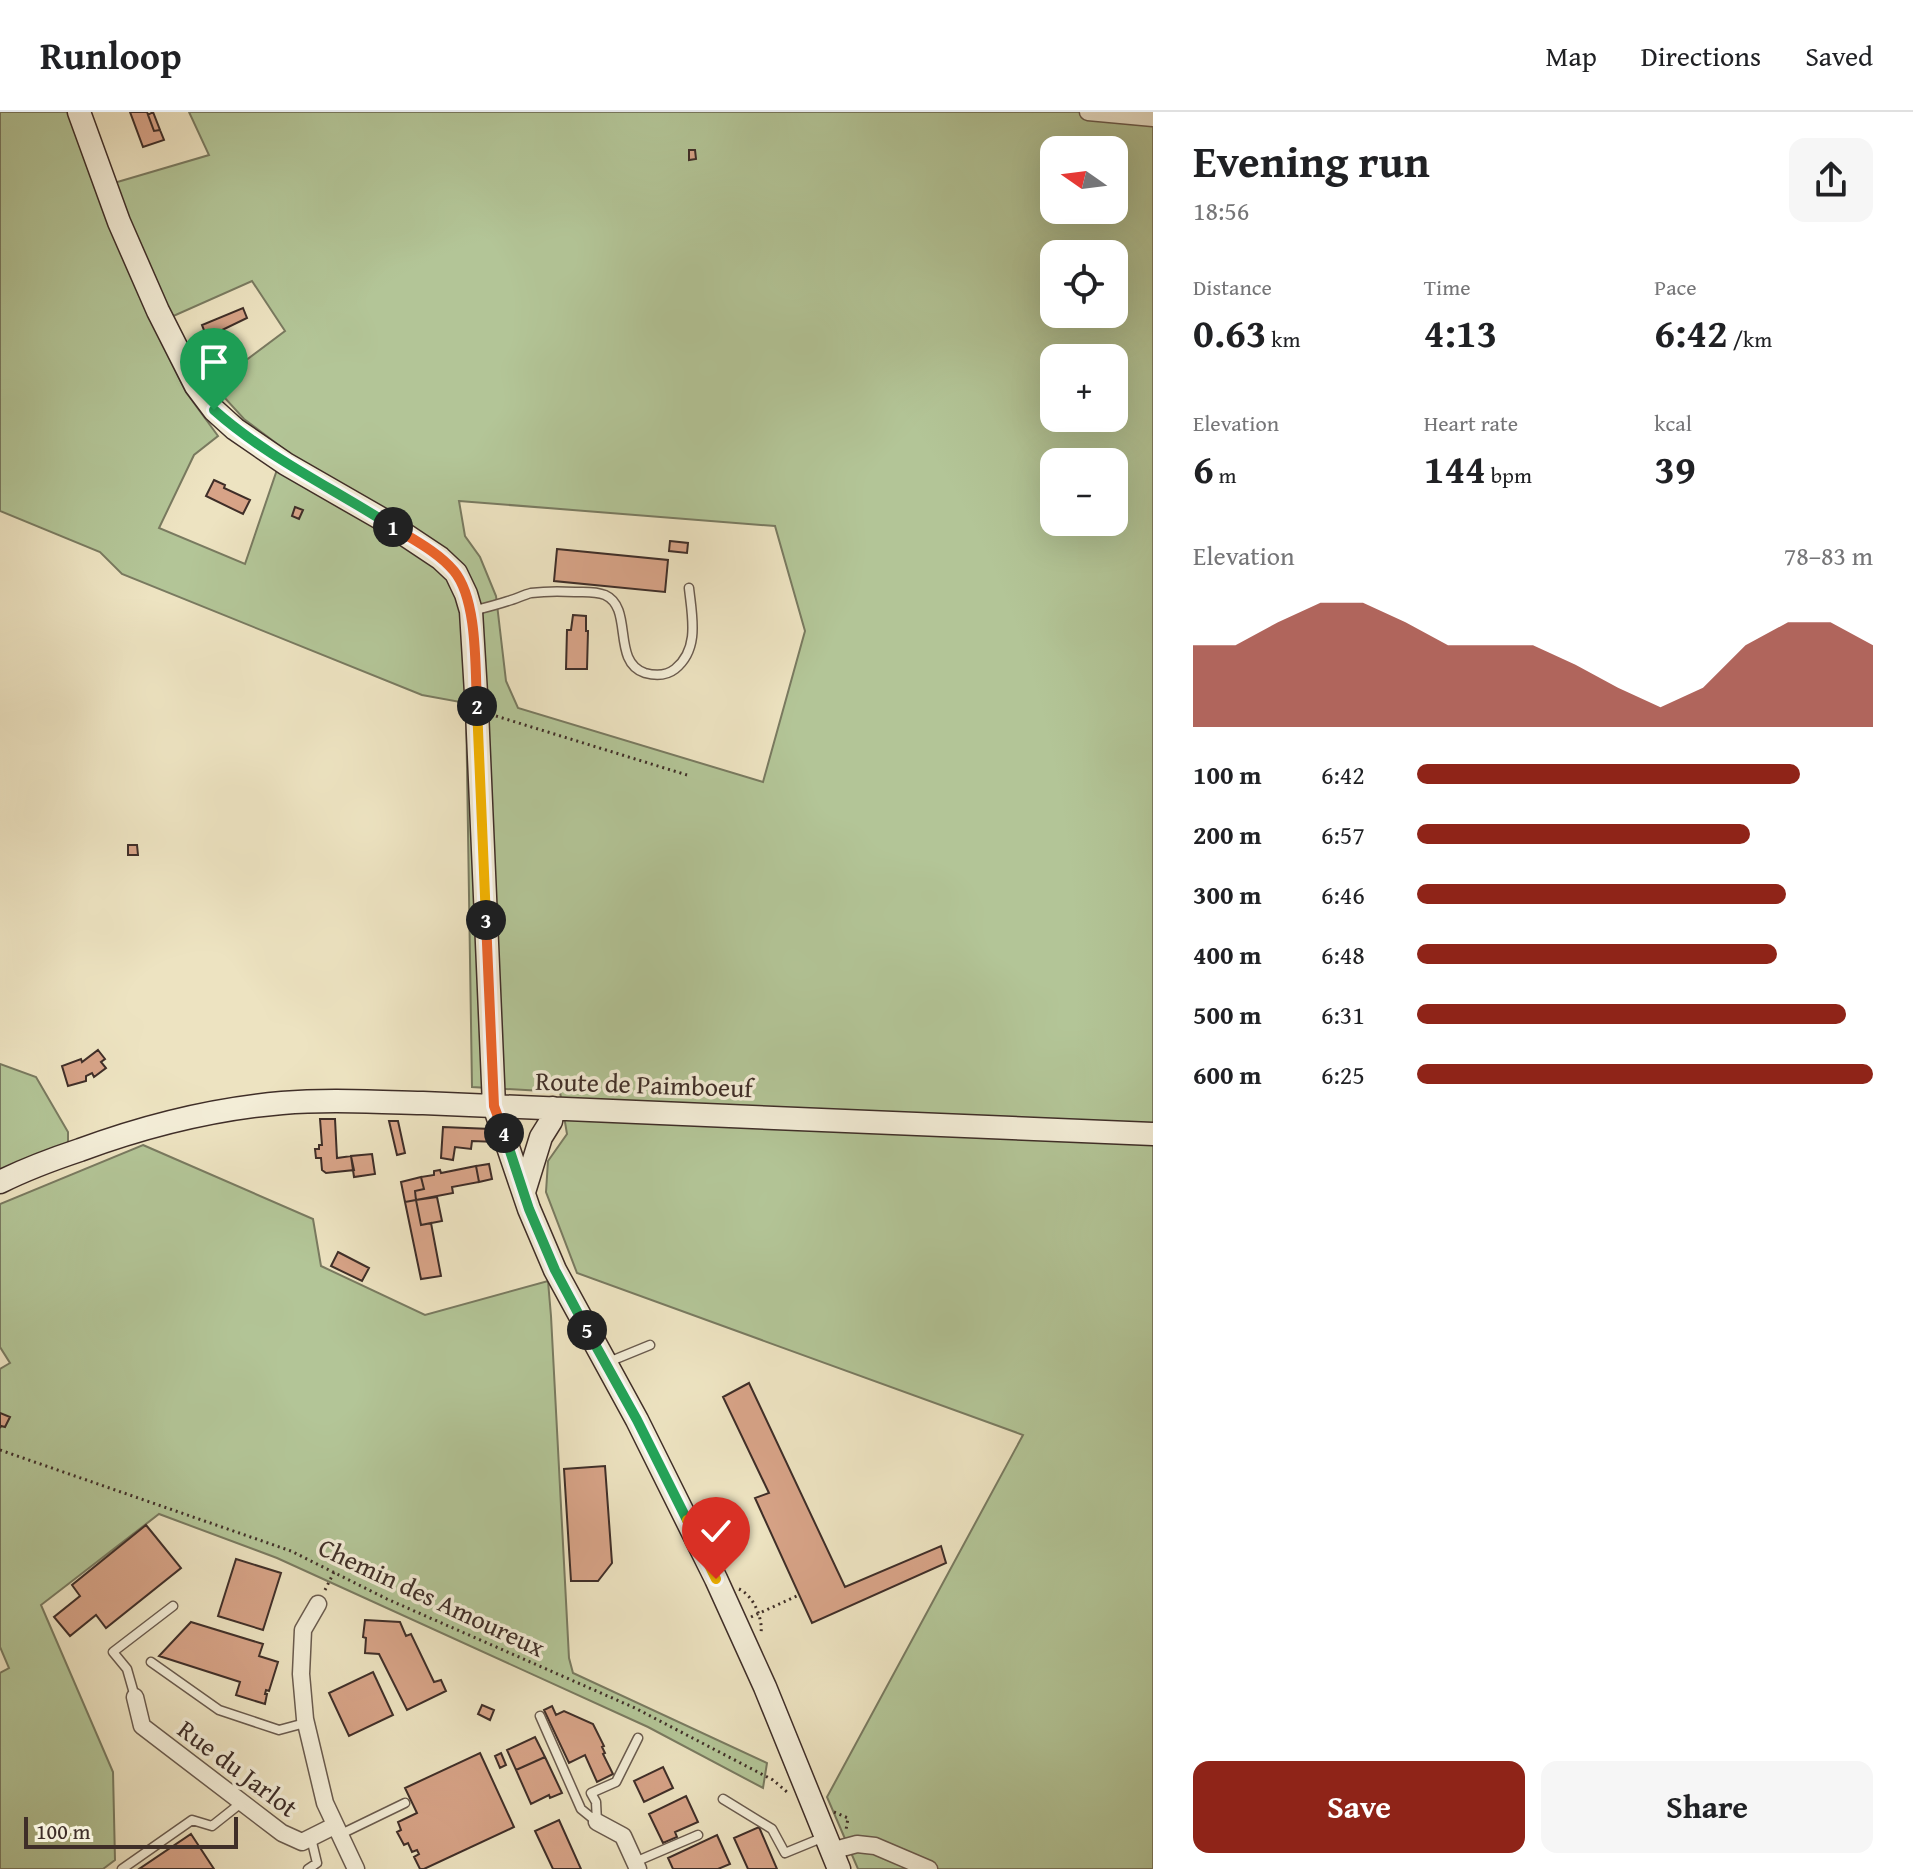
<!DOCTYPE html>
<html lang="en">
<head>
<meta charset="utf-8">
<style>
	:root { --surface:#fff; --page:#f6f6f6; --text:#202124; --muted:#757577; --line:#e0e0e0; --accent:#8f2418 }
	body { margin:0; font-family:"Gentium Book Plus",serif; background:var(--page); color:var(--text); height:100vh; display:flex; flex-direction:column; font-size:30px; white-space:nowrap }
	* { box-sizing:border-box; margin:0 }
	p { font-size:26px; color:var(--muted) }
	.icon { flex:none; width:44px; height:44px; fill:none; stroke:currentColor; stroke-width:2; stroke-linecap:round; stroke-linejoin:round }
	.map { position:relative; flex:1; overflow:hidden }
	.side { display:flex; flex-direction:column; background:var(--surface); width:760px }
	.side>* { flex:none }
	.needle { width:52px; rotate:284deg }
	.fabs { position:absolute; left:1040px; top:24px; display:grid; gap:16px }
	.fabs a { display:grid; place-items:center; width:88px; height:88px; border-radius:16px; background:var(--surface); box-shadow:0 8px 32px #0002; font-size:40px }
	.scale { position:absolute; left:24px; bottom:20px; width:214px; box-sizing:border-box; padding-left:8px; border:4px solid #3f2e28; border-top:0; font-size:22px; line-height:28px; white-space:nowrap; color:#3f2e28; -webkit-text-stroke:6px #f3edd7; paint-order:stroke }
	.pin { position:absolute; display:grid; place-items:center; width:68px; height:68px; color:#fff; margin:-82px -34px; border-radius:50% 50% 50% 0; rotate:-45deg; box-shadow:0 0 8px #0007 }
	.pin .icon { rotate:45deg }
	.km { position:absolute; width:40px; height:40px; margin:-20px; border-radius:50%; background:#222; color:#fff; font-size:22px; line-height:40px; text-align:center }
	.round { display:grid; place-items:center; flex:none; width:84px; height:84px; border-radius:16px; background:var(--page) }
	.head { display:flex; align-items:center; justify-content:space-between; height:136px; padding:0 40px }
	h1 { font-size:44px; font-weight:700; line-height:60px }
	.stats { display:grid; grid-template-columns:repeat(3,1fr); gap:12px; height:136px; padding:8px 40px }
	.stats div { display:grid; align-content:center }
	.stats b { font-size:40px; font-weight:700 }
	.stats small { font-size:22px; font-weight:400 }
	.stats p { font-size:22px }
	.chart { height:224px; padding:16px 40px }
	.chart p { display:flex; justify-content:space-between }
	.chart svg { width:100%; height:144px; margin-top:8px; fill:var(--accent); opacity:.7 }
	.action { display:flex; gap:16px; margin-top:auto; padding:16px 40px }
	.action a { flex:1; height:92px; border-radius:16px; background:var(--accent); color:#fff; font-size:32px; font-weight:700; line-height:92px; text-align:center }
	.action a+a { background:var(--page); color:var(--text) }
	ul { padding:0 40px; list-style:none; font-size:26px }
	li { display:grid; grid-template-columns:128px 96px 1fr; align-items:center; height:60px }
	li i { height:20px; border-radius:10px; background:var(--accent) }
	header { display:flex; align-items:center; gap:48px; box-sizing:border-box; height:112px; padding:0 40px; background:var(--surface); border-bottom:2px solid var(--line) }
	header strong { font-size:38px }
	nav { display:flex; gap:44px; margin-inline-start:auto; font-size:28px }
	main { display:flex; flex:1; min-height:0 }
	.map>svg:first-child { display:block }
</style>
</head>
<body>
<header>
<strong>Runloop</strong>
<nav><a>Map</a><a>Directions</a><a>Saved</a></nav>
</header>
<main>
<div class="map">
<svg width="1153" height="1757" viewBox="0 0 1153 1757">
	<rect width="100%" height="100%" fill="#ede3c1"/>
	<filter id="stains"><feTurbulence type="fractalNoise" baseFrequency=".0025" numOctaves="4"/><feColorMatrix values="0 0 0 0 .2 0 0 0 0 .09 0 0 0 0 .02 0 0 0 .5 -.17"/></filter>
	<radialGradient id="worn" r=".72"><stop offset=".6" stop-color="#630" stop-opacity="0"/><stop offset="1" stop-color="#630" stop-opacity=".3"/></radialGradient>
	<!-- green -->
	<path fill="#b3c597" stroke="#797a60" stroke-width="2" fill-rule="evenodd" d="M 0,0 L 74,0 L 97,76 L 209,43 L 189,0 L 1153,0 L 1153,1757 L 858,1757 L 827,1685 L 1023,1323 L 577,1161 L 546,1080 L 548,1049 L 567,1022 L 560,980 L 472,975 L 466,591 L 422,583 L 122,462 L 100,440 L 0,399 ZM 1054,38 L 1114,38 L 1114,98 L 1054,98 ZM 1054,142 L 1114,142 L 1114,202 L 1054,202 ZM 252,169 L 285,219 L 213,273 L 244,307 L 284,337 L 245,452 L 159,416 L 194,343 L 218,324 L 186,280 L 153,213 ZM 1054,246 L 1114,246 L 1114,306 L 1054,306 ZM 1054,350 L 1114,350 L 1114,410 L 1054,410 ZM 459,389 L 775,414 L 805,519 L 763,670 L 518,596 L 506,569 L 496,484 L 480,445 L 465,424 Z
		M 0,952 L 36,965 L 68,1020 L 68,1033 L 0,1064 Z
		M 143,1033 L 313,1107 L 321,1154 L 425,1203 L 548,1169 L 551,1204 L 569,1546 L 573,1561 L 767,1651 L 763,1676 L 648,1615 L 277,1446 L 159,1402 L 41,1493 L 113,1660 L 115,1748 L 103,1757 L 0,1757 L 0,1561 L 9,1556 L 0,1535 L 0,1257 L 10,1251 L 0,1235 L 0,1092 Z"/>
	<!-- building -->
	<path fill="#d7a387" stroke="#3f2e28" stroke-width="2" d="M 130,0 L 147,0 L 154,19 L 160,18 L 164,28 L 143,35 Z
		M 153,0 L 160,18 L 154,19 L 148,3 Z
		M 689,38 L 695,38 L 696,47 L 689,48 Z
		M 243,196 L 247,206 L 220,219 L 231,244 L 216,249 L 202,213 Z
		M 214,368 L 225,373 L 224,376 L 250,388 L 243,402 L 206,384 Z
		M 295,395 L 303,398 L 299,407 L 292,404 Z
		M 670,429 L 688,431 L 687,441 L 669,439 Z
		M 557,437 L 668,448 L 665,480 L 554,469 Z
		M 573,503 L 586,504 L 586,519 L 588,519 L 587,557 L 566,557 L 567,518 L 571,518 Z
		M 128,733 L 137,733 L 138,743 L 128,743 Z
		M 98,938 L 105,947 L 101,950 L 106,956 L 94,965 L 92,961 L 86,964 L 86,969 L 68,974 L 62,954 L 81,947 L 82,950 Z
		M 320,1007 L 335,1007 L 337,1046 L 351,1044 L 354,1058 L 326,1061 L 322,1058 L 321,1046 L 316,1046 L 315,1037 L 319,1037 L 319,1033 L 322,1033 Z
		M 389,1009 L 398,1009 L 405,1041 L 397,1043 Z
		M 443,1015 L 491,1017 L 496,1030 L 472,1029 L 471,1037 L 455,1035 L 453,1048 L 441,1046 Z
		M 372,1042 L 375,1062 L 354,1065 L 351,1044 Z
		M 489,1052 L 492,1067 L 479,1070 L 476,1054 Z
		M 476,1054 L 479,1070 L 452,1075 L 453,1081 L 416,1088 L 415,1079 L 424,1077 L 421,1065 L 434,1063 L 434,1059 L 440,1058 L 441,1061 Z
		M 421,1065 L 424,1077 L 415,1079 L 416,1088 L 405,1090 L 401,1070 Z
		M 437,1085 L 442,1109 L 421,1113 L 416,1088 Z
		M 416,1088 L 421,1113 L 431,1111 L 441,1164 L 421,1167 L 405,1090 Z
		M 338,1140 L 369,1156 L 362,1169 L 331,1154 Z
		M 749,1271 L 845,1475 L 941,1434 L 946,1451 L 812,1511 L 755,1386 L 769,1381 L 723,1285 Z
		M 0,1301 L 10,1305 L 5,1315 L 1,1314 L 0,1316 Z
		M 605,1354 L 612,1451 L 598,1469 L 571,1469 L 564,1357 Z
		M 146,1413 L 181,1456 L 106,1516 L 96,1503 L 70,1524 L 54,1505 L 80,1484 L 72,1473 Z
		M 236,1447 L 281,1461 L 263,1518 L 218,1504 Z
		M 365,1508 L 400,1510 L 406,1524 L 411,1522 L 434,1570 L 441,1568 L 446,1579 L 407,1598 L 379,1542 L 365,1541 L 366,1526 L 363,1525 Z
		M 191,1510 L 263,1532 L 259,1544 L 278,1550 L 269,1579 L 266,1578 L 265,1582 L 267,1582 L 265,1592 L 236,1583 L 240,1570 L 159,1544 Z
		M 373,1560 L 393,1603 L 349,1624 L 329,1581 Z
		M 482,1593 L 494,1598 L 490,1608 L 478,1602 Z
		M 552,1594 L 556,1603 L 564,1599 L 593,1612 L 604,1634 L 602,1635 L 605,1641 L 603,1642 L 613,1662 L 597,1670 L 585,1643 L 569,1651 L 544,1598 Z
		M 535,1625 L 545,1645 L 516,1658 L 507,1638 Z
		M 480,1641 L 514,1715 L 424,1757 L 420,1757 L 414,1745 L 419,1742 L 417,1738 L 412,1740 L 408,1731 L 404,1733 L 397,1720 L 401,1718 L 398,1710 L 417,1701 L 405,1676 Z
		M 501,1641 L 506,1653 L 500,1656 L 495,1644 Z
		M 545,1645 L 562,1681 L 550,1686 L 549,1683 L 531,1692 L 516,1658 Z
		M 663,1655 L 673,1676 L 644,1690 L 634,1669 Z
		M 686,1684 L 698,1710 L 675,1720 L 677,1725 L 663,1731 L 649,1702 Z
		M 559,1708 L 581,1757 L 553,1757 L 535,1719 Z
		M 759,1715 L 777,1757 L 748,1757 L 734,1726 Z
		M 191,1722 L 214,1757 L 139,1757 Z
		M 717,1723 L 730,1752 L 718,1757 L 673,1757 L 668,1746 Z"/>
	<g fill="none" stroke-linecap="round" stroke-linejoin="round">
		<defs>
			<path id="lane" d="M 472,499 C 484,496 496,493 508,489 C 516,487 523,483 531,481 C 546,479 560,479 575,480 C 585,480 595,479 605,483 C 634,496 611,550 645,561 C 656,564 666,564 675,557 C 700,537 692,504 689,476
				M 606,1251 L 650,1233
				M 151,1550 L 219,1598 L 279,1618 L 305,1611
				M 135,1585 L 127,1557 L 113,1540 L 173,1494
				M 540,1604 L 581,1697 L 597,1710
				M 723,1687 L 772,1717 L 785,1741 L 824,1725
				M 597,1710 L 596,1690 L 591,1681 L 616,1670 L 638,1626
				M 339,1723 L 405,1691
				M 635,1750 L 698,1723
				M 122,1757 L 192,1708 L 212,1714 L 241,1691
				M 308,1757 L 317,1751 L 311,1726"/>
			<path id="street" d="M 1088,0 L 1153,6
				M 318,1492 L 303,1518 L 301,1562 L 305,1607 L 325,1691 L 356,1757
				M 135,1585 L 142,1614 L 282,1721 L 302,1730 L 334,1714
				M 597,1710 L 623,1724 L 638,1757
				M 831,1739 L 857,1732 L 875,1734 L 929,1757"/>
			<path id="secondary" d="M 79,0 L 119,110 L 158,199 L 196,274 L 214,298 L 235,317 L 286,352 L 380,406 L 440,446 L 456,461 L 466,482 L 471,499 L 477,598 L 494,994 L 529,1097 L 555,1158 L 637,1308 L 716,1467 L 765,1575 L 839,1757
				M 0,1070 C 26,1057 53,1047 80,1038 C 145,1014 212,997 282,991 C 329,987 376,990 423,991 L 1153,1022
				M 524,1080 L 541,1025 L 551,1009 L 553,996"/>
		</defs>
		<!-- lane casing -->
		<use href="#lane" stroke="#6a5b4e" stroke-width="11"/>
		<!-- street casing -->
		<use href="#street" stroke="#6a5b4e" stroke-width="19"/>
		<!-- secondary casing -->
		<use href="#secondary" stroke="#3f2e28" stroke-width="25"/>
		<!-- path -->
		<path stroke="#3f2e28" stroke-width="3" stroke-dasharray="2 4" stroke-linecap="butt" d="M 496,604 L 687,663
			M 0,1338 L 291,1439 L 387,1487 L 635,1596 L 773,1668 L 787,1680
			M 739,1477 C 753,1483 763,1506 761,1521
			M 325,1478 L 334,1460
			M 751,1505 L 799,1483
			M 834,1700 L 848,1706 L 846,1718"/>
		<!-- lane -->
		<use href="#lane" stroke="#f3edd7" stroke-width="8"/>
		<!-- street -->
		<use href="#street" stroke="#f3edd7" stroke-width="16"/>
		<!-- secondary -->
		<use href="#secondary" stroke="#f3edd7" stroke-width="22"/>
	</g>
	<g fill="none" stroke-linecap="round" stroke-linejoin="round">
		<defs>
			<path id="split-1" d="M 214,298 C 268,346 333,376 393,415"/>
			<path id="split-2" d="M 393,415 C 414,428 438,440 454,459 C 478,488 475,557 477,594"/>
			<path id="split-3" d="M 477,594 L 486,808"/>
			<path id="split-4" d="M 486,808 L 494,994 L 504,1021"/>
			<path id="split-5" d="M 504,1021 L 529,1097 L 555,1158 L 587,1218"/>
			<path id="split-6" d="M 587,1218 L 637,1308 L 687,1408"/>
			<path id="split-7" d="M 687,1408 L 716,1467"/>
		</defs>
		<!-- split-1 casing -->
		<use href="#split-1" stroke="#fff" stroke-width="16"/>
		<!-- split-2 casing -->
		<use href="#split-2" stroke="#fff" stroke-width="16"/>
		<!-- split-3 casing -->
		<use href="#split-3" stroke="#fff" stroke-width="16"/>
		<!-- split-4 casing -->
		<use href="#split-4" stroke="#fff" stroke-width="16"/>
		<!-- split-5 casing -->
		<use href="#split-5" stroke="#fff" stroke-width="16"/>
		<!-- split-6 casing -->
		<use href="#split-6" stroke="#fff" stroke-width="16"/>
		<!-- split-7 casing -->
		<use href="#split-7" stroke="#fff" stroke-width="16"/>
		<!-- split-1 -->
		<use href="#split-1" stroke="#22a559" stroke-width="10"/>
		<!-- split-2 -->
		<use href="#split-2" stroke="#f0652b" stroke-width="10"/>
		<!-- split-3 -->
		<use href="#split-3" stroke="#f5b400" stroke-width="10"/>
		<!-- split-4 -->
		<use href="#split-4" stroke="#f0652b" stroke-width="10"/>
		<!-- split-5 -->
		<use href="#split-5" stroke="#22a559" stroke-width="10"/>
		<!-- split-6 -->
		<use href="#split-6" stroke="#22a559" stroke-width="10"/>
		<!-- split-7 -->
		<use href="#split-7" stroke="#f5b400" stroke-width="10"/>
	</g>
	<g text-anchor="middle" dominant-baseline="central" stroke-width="7" stroke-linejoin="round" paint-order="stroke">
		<!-- street labels -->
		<g font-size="26" fill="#3f2e28" stroke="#f3edd7">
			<text transform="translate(644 972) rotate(2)">Route de Paimboeuf</text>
			<text transform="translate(432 1485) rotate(25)">Chemin des Amoureux</text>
			<text transform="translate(238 1656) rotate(37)">Rue du Jarlot</text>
		</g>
	</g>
	<rect width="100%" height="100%" filter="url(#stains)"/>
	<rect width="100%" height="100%" fill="url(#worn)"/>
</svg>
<div class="fabs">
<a><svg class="needle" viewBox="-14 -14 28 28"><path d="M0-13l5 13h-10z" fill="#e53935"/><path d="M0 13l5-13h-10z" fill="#757577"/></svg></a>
<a><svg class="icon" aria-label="locate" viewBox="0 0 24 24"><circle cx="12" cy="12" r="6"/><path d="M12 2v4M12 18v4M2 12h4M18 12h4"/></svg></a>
<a>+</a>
<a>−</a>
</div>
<div class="scale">100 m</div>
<div class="pin" style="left:214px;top:298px;background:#1e9e55"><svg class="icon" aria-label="arrive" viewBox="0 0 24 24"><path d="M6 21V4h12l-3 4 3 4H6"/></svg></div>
<div class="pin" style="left:716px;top:1467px;background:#d93025"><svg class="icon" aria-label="check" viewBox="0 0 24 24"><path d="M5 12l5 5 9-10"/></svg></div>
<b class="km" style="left:393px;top:415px">1</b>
<b class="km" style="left:477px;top:594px">2</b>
<b class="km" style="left:486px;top:808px">3</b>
<b class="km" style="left:504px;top:1021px">4</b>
<b class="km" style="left:587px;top:1218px">5</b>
</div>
<section class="side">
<div class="head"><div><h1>Evening run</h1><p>18:56</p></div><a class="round"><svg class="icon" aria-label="share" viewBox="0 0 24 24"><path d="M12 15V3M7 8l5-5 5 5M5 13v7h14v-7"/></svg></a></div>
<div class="stats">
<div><p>Distance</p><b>0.63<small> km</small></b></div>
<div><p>Time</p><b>4:13</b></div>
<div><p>Pace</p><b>6:42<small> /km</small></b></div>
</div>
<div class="stats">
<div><p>Elevation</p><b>6<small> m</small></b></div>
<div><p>Heart rate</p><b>144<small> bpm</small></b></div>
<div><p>kcal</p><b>39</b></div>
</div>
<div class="chart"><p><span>Elevation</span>78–83 m</p>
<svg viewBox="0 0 160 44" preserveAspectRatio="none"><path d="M0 44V19L10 19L20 12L30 6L40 6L50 12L60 19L70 19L80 19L90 25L100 32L110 38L120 32L130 19L140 12L150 12L160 19V44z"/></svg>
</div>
<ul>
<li><b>100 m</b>6:42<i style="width:84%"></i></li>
<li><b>200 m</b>6:57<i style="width:73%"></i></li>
<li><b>300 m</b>6:46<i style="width:81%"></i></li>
<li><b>400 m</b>6:48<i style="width:79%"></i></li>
<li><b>500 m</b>6:31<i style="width:94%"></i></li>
<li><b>600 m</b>6:25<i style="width:100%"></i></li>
</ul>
<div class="action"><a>Save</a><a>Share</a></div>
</section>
</main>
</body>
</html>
